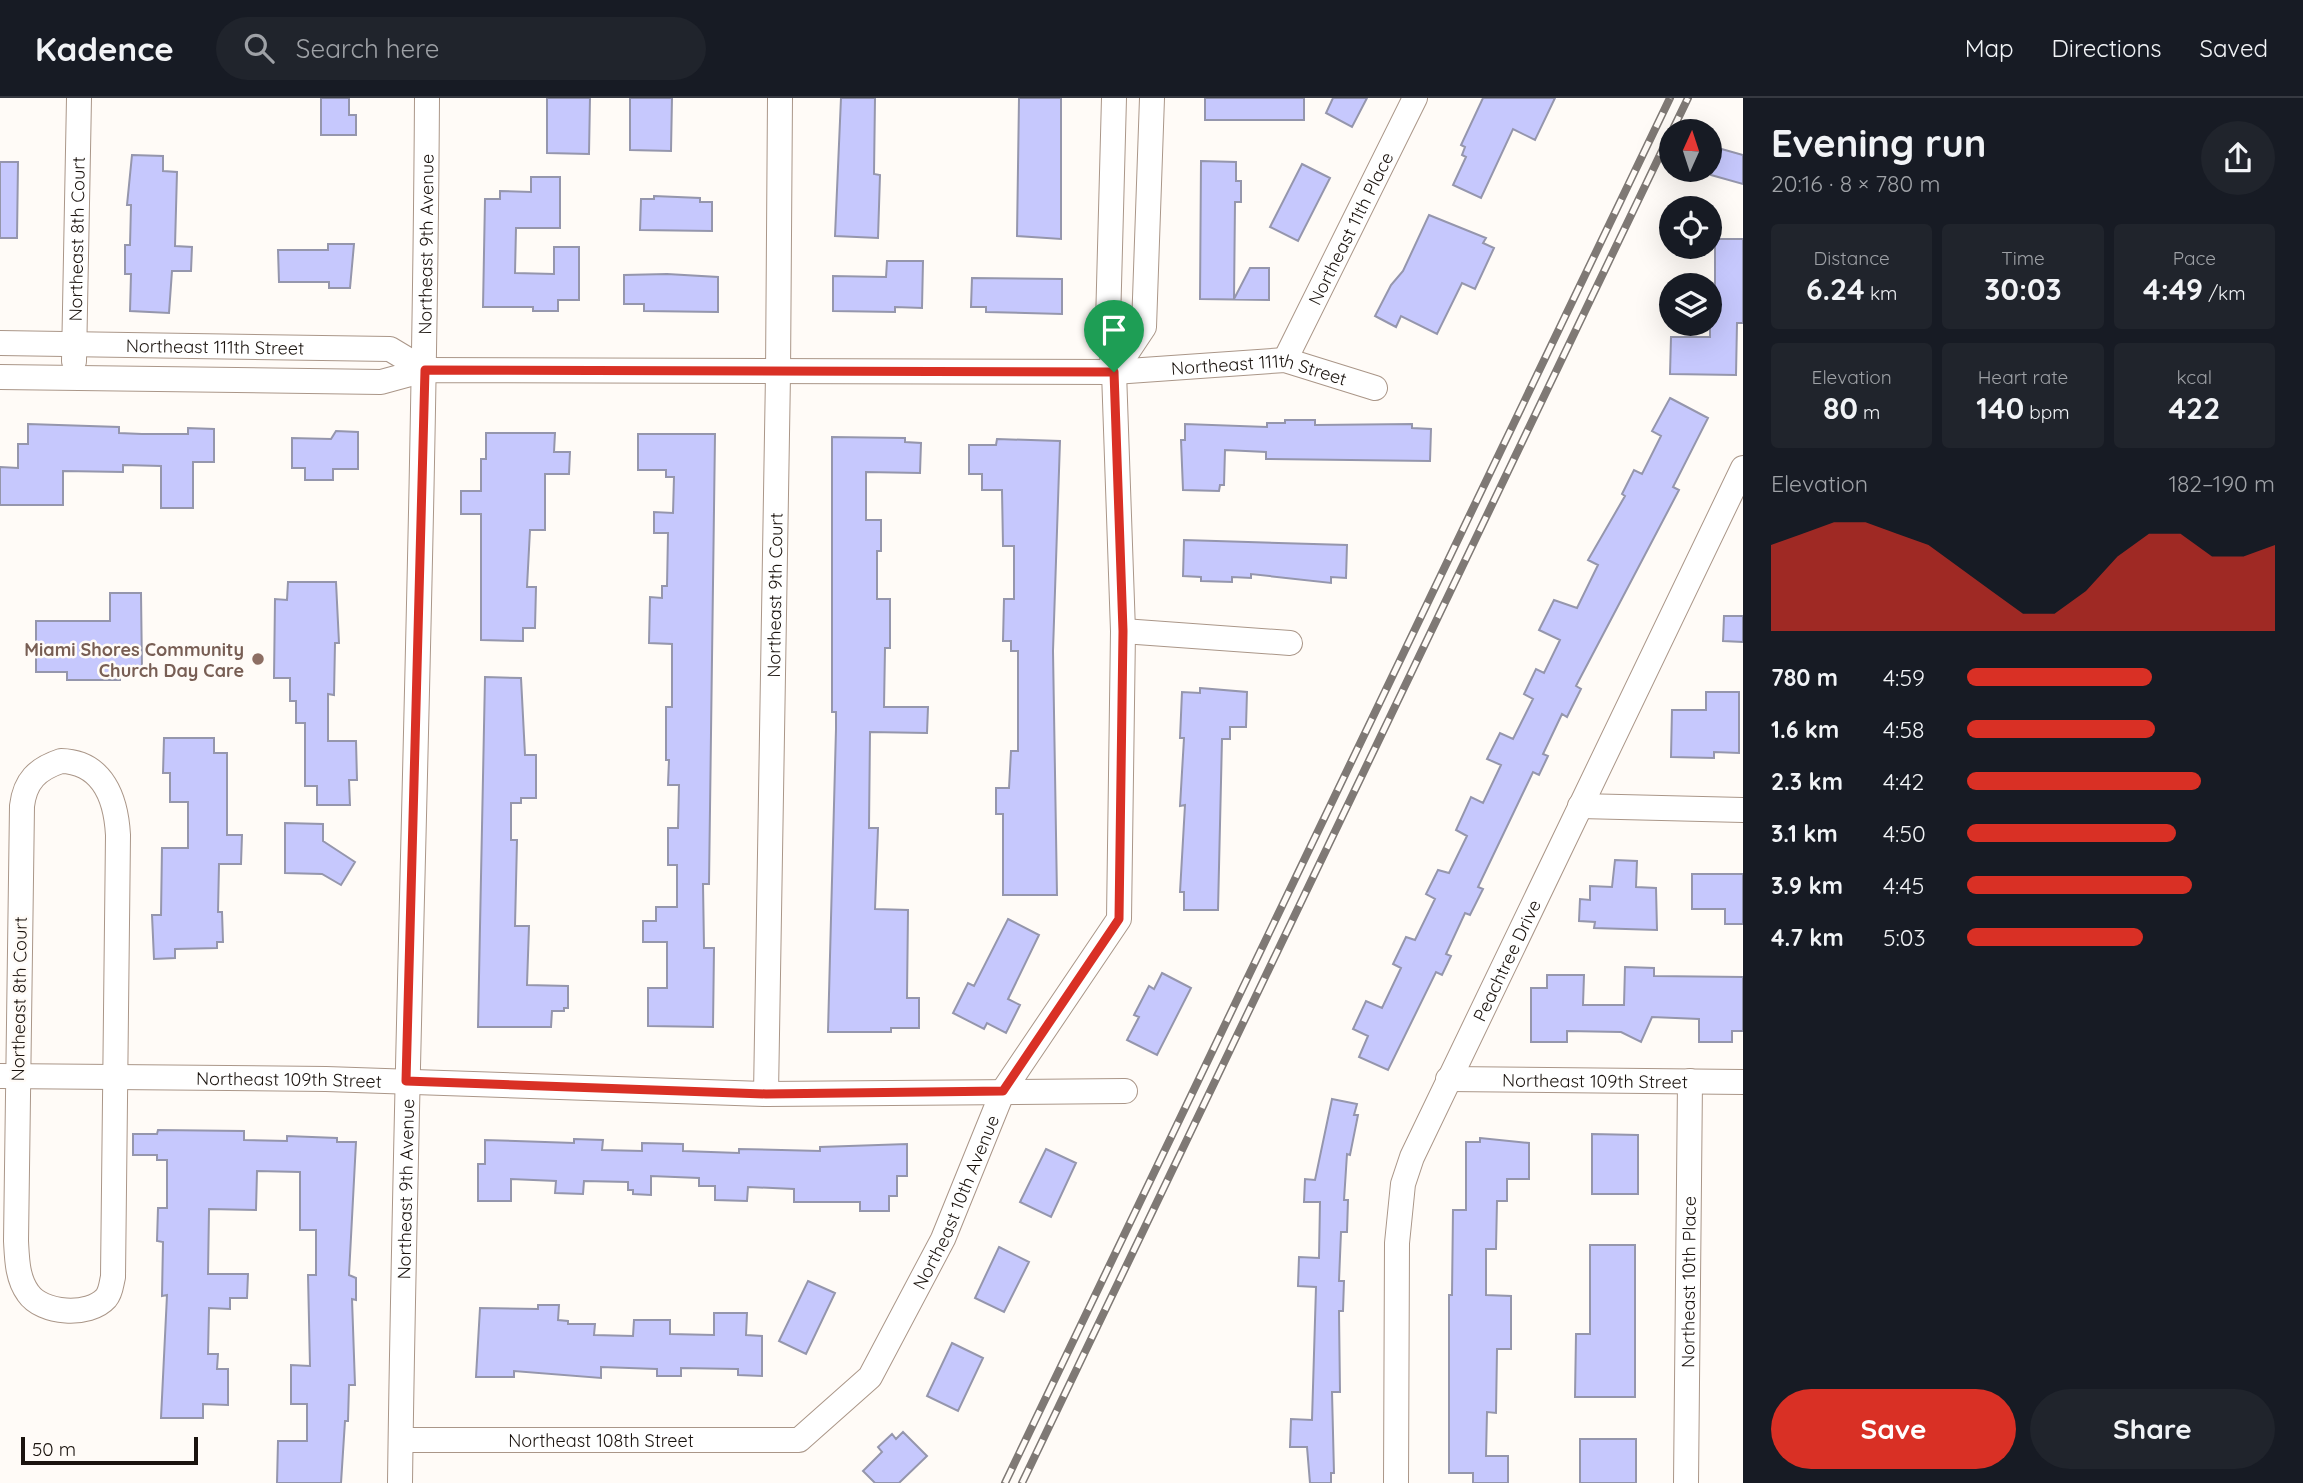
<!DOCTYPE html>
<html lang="en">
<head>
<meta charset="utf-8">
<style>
	:root { --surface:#171b24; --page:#20242c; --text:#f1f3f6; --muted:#9ea1a6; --line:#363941; --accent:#d93025 }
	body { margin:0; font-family:Quicksand,sans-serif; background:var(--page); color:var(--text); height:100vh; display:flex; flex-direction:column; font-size:26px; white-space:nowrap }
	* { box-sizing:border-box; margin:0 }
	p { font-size:23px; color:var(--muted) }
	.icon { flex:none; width:38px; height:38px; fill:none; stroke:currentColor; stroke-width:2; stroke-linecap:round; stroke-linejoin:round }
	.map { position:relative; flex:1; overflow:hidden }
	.details { display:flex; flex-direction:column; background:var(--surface); width:560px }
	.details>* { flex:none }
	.needle { width:46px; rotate:3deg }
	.buttons { position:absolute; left:1659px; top:21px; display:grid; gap:14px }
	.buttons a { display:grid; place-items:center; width:63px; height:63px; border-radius:50%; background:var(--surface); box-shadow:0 7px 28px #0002; font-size:35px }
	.scale { position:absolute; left:21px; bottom:18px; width:177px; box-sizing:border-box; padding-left:7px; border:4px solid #1a130e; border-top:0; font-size:19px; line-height:24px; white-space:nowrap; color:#1a130e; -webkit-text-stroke:5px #fffbf7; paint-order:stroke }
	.pin { position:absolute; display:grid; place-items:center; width:60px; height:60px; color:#fff; margin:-72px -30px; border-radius:50% 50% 50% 0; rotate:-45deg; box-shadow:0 0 7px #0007 }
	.pin .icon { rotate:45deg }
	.round { display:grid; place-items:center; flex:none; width:74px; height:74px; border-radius:37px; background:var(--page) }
	.head { display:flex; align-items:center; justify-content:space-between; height:119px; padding:0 28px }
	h1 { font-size:38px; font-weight:700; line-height:52px }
	.figures { display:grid; grid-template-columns:repeat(3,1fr); gap:10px; height:119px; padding:7px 28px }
	.figures div { display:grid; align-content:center; border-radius:7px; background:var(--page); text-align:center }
	.figures b { font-size:30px; font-weight:700 }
	.figures small { font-size:19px; font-weight:400 }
	.figures p { font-size:19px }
	.chart { height:196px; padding:14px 28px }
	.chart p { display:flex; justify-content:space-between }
	.chart svg { width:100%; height:126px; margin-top:7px; fill:var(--accent); opacity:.7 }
	.primary-button { display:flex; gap:14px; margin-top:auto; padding:14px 28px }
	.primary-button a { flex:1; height:80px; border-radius:42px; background:var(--accent); color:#fff; font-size:28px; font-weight:700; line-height:80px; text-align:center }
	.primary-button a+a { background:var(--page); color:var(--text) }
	ul { padding:0 28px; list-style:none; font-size:23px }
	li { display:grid; grid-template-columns:112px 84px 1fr; align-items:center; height:52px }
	li i { height:18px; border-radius:9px; background:var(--accent) }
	header { display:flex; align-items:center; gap:42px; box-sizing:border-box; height:98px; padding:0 35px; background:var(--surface); border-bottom:2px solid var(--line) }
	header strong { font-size:33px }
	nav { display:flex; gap:38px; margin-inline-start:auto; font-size:24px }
	.search { width:490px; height:63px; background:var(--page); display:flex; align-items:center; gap:18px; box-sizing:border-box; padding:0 24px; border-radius:38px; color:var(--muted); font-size:26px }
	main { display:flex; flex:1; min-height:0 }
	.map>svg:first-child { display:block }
</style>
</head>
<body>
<header>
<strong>Kadence</strong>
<div class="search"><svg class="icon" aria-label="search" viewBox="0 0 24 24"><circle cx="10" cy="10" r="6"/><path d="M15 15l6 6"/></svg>Search here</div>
<nav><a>Map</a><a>Directions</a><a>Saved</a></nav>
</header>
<main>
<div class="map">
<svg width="1743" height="1385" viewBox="0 0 1743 1385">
	<rect width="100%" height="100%" fill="#fffbf7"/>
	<!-- building -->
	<path fill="#c6c8fd" stroke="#9596ac" stroke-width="2" d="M 321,0 L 349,0 L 349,17 L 356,17 L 356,37 L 321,37 Z
		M 547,0 L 590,0 L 589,56 L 547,55 Z
		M 630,0 L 672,0 L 671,53 L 630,52 Z
		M 841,0 L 875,0 L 874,76 L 880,77 L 878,140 L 835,138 Z
		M 1019,0 L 1061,0 L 1061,141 L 1017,138 Z
		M 1205,0 L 1304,0 L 1304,22 L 1205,22 Z
		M 1333,0 L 1367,0 L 1352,29 L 1326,15 Z
		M 1483,0 L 1555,0 L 1535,42 L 1513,31 L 1481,100 L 1453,87 L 1466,59 L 1462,57 L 1465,49 L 1461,47 Z
		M 1718,50 L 1743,57 L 1743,86 L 1711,77 Z
		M 132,57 L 163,58 L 163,73 L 177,74 L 175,148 L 192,149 L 191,173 L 172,173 L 169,215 L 130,213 L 131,176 L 125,176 L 125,147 L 130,147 L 131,107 L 127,107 Z
		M 1201,63 L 1236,64 L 1236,83 L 1241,83 L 1241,104 L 1235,104 L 1234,201 L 1250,170 L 1269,170 L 1269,202 L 1200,201 Z
		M 0,64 L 18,64 L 17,140 L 0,140 Z
		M 1302,66 L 1330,80 L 1298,143 L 1270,129 Z
		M 531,79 L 560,79 L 560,130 L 516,130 L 515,175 L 554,176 L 554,149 L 579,149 L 579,202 L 558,202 L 558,213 L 533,213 L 533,209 L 483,209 L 485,101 L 500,101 L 500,93 L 531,94 Z
		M 654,98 L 700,100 L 700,104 L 712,104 L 712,133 L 640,132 L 641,101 L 654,101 Z
		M 1429,117 L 1486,140 L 1483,145 L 1494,150 L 1475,191 L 1462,185 L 1437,236 L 1401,218 L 1396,229 L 1375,218 L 1391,187 L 1403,173 Z
		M 1715,141 L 1743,141 L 1743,225 L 1737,225 L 1736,277 L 1670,276 L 1671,239 L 1710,239 L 1710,189 L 1715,189 Z
		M 328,146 L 354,146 L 350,190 L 329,190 L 329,184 L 279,184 L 278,152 L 328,152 Z
		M 887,163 L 923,163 L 922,210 L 895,209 L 895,214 L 833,213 L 833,178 L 886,179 Z
		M 667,176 L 718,179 L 718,214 L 644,213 L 644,206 L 624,206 L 624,177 Z
		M 972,180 L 1062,181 L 1062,216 L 986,214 L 986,209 L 971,209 Z
		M 1670,300 L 1708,320 L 1673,389 L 1679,392 L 1576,588 L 1581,591 L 1567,619 L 1562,616 L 1543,656 L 1548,658 L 1539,677 L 1533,674 L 1478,789 L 1483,791 L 1470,817 L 1465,815 L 1446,856 L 1451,858 L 1442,877 L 1436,874 L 1388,972 L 1359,959 L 1368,938 L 1353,931 L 1366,903 L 1382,910 L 1401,870 L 1393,866 L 1406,839 L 1415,842 L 1435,801 L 1426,796 L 1438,772 L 1449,775 L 1467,738 L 1456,732 L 1471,699 L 1483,705 L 1501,667 L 1487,661 L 1500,635 L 1513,641 L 1533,601 L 1524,596 L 1536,571 L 1544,575 L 1560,542 L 1539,532 L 1554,502 L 1577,510 L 1598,467 L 1588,462 L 1625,398 L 1622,396 L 1634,372 L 1642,376 L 1661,338 L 1652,333 Z
		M 1285,322 L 1315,322 L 1315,327 L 1412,326 L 1412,330 L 1431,331 L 1430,363 L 1266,361 L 1266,354 L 1225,352 L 1224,387 L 1220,387 L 1219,393 L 1183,392 L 1181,342 L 1185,342 L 1185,326 L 1267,329 L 1267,325 L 1285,325 Z
		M 28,326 L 119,329 L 119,335 L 142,336 L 188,336 L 188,330 L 214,331 L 214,364 L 193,364 L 193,410 L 161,410 L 161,368 L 123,367 L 123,374 L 63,373 L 63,407 L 0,407 L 0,369 L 18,370 L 18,346 L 28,346 Z
		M 336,333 L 358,334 L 358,371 L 333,371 L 333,382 L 305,382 L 305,370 L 292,370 L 292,340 L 331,341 Z
		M 486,335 L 555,335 L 554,354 L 570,354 L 569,376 L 545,376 L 545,432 L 530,432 L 527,489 L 536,489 L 535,530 L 523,530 L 523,543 L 481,542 L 481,416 L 461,416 L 461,393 L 481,393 L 481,361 L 486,361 Z
		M 638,336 L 715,336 L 709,786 L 703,786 L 704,850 L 714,850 L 713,929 L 648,928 L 648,890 L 667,890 L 667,844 L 643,844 L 643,823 L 656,823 L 656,809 L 677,809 L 677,767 L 668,767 L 668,730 L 678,730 L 679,687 L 668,687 L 669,662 L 666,662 L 666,609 L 672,609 L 672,546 L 649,545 L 650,499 L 662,500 L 662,488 L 667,488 L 668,435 L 654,435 L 654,414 L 673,415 L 674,379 L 666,379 L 666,372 L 638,372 Z
		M 832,339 L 905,340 L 905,344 L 921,345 L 920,375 L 866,374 L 866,422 L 881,422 L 881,453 L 877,453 L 877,501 L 890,501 L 890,550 L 885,550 L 884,609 L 928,609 L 927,635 L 870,634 L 869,730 L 878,730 L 875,811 L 908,812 L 907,900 L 919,900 L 919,930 L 891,930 L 891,934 L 828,934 L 836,631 L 836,614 L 832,614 Z
		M 997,341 L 1060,343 L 1053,553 L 1057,797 L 1003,797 L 1003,716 L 996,716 L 996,690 L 1009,690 L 1011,653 L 1018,653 L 1018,553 L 1011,553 L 1011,543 L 1003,543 L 1004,501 L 1014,501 L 1014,448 L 1003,448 L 1002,392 L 982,392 L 982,376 L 969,376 L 969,347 L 996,347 Z
		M 1184,442 L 1347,447 L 1346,480 L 1331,479 L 1331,485 L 1251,476 L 1251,480 L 1232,479 L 1232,484 L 1201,483 L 1201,479 L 1183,478 Z
		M 288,484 L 336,484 L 339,545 L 335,545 L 334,597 L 328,596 L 328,643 L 356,643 L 357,682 L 349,682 L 350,707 L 317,707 L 317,688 L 305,688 L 305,625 L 296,625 L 296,603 L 290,603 L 290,580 L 274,580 L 275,501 L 287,502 Z
		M 110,495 L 141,495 L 142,573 L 120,573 L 120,582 L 67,582 L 67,574 L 36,574 L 36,523 L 110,523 Z
		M 1724,518 L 1743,518 L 1743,544 L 1723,543 Z
		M 485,579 L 521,580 L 525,657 L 536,657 L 536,700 L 521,700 L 521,705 L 511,705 L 511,742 L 517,742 L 515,828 L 529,828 L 527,887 L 568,888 L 568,910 L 564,910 L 564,913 L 552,913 L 551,929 L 478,929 Z
		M 1200,590 L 1247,594 L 1246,629 L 1230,629 L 1230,641 L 1222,641 L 1218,812 L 1184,812 L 1184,794 L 1180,794 L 1185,707 L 1180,708 L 1184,640 L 1180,640 L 1182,594 L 1200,595 Z
		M 1706,594 L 1739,594 L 1739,655 L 1714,654 L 1714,660 L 1671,659 L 1672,612 L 1706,612 Z
		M 164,640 L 214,640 L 214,655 L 227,655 L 227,737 L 242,737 L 241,766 L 219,766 L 218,814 L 222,814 L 223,844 L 217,844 L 217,850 L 175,851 L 175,860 L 154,861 L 152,817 L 161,817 L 162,750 L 188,750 L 188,704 L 170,704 L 170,675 L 163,675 Z
		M 285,725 L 323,726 L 323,743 L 355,764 L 341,787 L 322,776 L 285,775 Z
		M 1615,762 L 1637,763 L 1636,789 L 1656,790 L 1657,832 L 1594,830 L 1595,824 L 1579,823 L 1580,801 L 1590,802 L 1590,788 L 1612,789 Z
		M 1692,776 L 1743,776 L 1743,826 L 1725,826 L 1725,811 L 1692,811 Z
		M 1008,821 L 1039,837 L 1008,901 L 1020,907 L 1006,935 L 987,925 L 984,931 L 953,915 L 968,885 L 974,888 Z
		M 1625,869 L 1654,870 L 1654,878 L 1743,879 L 1743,933 L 1732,933 L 1732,944 L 1699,944 L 1699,921 L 1652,919 L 1641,944 L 1621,934 L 1567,933 L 1567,944 L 1531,944 L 1531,890 L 1547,890 L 1547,877 L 1584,877 L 1583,907 L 1624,907 Z
		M 1162,875 L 1191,890 L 1157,957 L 1127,942 L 1139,919 L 1134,917 L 1149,888 L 1154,891 Z
		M 1332,1001 L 1357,1006 L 1354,1017 L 1358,1017 L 1350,1057 L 1347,1056 L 1344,1102 L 1348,1102 L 1347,1134 L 1341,1134 L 1339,1183 L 1344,1183 L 1343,1213 L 1339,1213 L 1340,1294 L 1332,1294 L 1334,1375 L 1331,1375 L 1331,1385 L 1310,1385 L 1307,1349 L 1290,1349 L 1291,1321 L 1312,1322 L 1316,1189 L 1298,1188 L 1299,1159 L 1319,1160 L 1320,1104 L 1304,1104 L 1305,1081 L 1315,1082 Z
		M 158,1032 L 244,1033 L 244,1042 L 287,1043 L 287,1038 L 337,1040 L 337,1044 L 356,1044 L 349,1177 L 356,1180 L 356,1202 L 352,1201 L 355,1287 L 349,1287 L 348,1323 L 345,1323 L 341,1385 L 277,1385 L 278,1343 L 307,1343 L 307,1306 L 291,1306 L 291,1267 L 310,1268 L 308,1177 L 316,1177 L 316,1132 L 300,1132 L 300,1074 L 257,1073 L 256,1112 L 209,1111 L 208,1176 L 248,1176 L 247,1200 L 230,1200 L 230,1211 L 209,1210 L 208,1256 L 218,1256 L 217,1271 L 228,1271 L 228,1307 L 203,1306 L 203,1320 L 161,1320 L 167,1197 L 162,1198 L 163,1144 L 157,1143 L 158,1110 L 167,1110 L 167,1062 L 157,1062 L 157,1057 L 133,1057 L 133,1036 L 157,1036 Z
		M 1592,1036 L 1638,1037 L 1638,1096 L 1592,1096 Z
		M 1480,1040 L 1529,1045 L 1529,1081 L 1507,1081 L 1507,1103 L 1497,1103 L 1496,1151 L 1486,1151 L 1486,1197 L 1511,1198 L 1511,1251 L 1497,1251 L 1496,1315 L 1487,1314 L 1486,1358 L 1508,1358 L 1508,1385 L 1473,1385 L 1473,1375 L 1449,1375 L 1449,1197 L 1452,1197 L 1453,1112 L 1466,1112 L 1466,1044 L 1480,1044 Z
		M 574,1041 L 603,1042 L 602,1052 L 642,1053 L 642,1045 L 683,1046 L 683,1053 L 739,1055 L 739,1051 L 820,1053 L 820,1049 L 907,1046 L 907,1078 L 897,1078 L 897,1098 L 889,1098 L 889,1113 L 860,1113 L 860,1104 L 794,1104 L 794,1091 L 748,1089 L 747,1103 L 715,1102 L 715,1088 L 699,1088 L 699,1080 L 651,1078 L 651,1097 L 633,1096 L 633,1092 L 628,1092 L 628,1084 L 584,1083 L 583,1096 L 555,1095 L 556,1083 L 511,1081 L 511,1103 L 478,1103 L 478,1066 L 485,1066 L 485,1042 L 574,1045 Z
		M 1046,1051 L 1076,1065 L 1051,1119 L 1020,1104 Z
		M 1590,1147 L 1635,1147 L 1635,1299 L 1575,1299 L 1576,1236 L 1590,1236 Z
		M 999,1149 L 1029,1164 L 1004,1214 L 975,1200 Z
		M 808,1183 L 835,1195 L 806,1256 L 779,1243 Z
		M 538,1207 L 559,1207 L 558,1222 L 568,1223 L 568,1226 L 595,1226 L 594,1237 L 633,1238 L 634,1222 L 670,1222 L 670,1236 L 714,1237 L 714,1215 L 747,1215 L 746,1237 L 762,1238 L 762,1278 L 738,1277 L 738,1271 L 681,1270 L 681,1278 L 657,1278 L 657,1271 L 601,1269 L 601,1280 L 514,1273 L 514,1279 L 476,1279 L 480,1210 L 538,1211 Z
		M 952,1245 L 983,1260 L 958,1313 L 927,1298 Z
		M 903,1334 L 927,1358 L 899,1385 L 875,1385 L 863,1373 L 882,1354 L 878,1349 L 892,1336 L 896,1341 Z
		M 1580,1341 L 1636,1341 L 1636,1385 L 1580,1385 Z"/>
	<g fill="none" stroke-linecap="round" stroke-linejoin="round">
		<defs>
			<g id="street">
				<path id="s1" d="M 0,245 L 390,251 L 425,272"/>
				<path id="s2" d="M 1285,262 L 1415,0"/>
				<path id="s3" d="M 74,263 L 79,0"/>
				<path d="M 1114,274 L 1144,229 L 1152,0"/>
				<path id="s4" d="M 0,279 L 381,284 L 425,272 L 1114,274 L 1285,262 L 1375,290"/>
				<path d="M 1123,533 L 1290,545"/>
				<path d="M 61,663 C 103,664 116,701 118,737 L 113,1179 C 111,1187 111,1194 106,1200 C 89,1219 42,1216 28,1195 C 17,1180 17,1160 16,1143 L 22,708 C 25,683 37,671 61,663 Z"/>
				<path d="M 1580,708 L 1743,712"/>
				<path id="s5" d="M 0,978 L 326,981 L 766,996 L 1125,993"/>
				<path id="s6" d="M 1448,981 L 1743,984"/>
				<path id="s7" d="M 766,996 L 778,276 L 780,0"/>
				<path id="s8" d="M 401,1342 L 799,1342 L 870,1279 L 943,1141 L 1003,993 L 1119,821 L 1123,533 L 1114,274 L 1108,225 L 1114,0"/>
				<path id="s9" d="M 400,1385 C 406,923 424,462 427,0"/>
				<path id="s10" d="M 1396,1385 L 1397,1145 L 1403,1086 L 1412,1059 L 1743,370"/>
				<path id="s11" d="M 1686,1385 L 1690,983"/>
			</g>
		</defs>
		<!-- street casing -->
		<use href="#street" stroke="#aa9688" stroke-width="26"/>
		<!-- street -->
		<use href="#street" stroke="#fff" stroke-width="24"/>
		<defs>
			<path id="rail" d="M 1672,33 L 1688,0
				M 1005,1385 L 1670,0
				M 1022,1385 L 1671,34"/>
		</defs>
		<!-- rail casing -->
		<use href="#rail" stroke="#7f7975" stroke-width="8"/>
		<!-- rail -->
		<use href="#rail" stroke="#fffbf7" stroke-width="5" stroke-dasharray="16" stroke-linecap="butt"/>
	</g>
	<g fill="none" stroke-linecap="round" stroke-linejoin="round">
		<defs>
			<path id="route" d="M 425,272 L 1114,274 L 1123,533 L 1119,821 L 1003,993 L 766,996 L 406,983 Z"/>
		</defs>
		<!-- route casing -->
		<use href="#route" stroke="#fff" stroke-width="14"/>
		<!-- route -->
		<use href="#route" stroke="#d93025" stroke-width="9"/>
	</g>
	<!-- markers -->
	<circle fill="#8d6e63" stroke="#fffbf7" stroke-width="2.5" cx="258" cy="561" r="7"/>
	<g text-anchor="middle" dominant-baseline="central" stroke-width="5" stroke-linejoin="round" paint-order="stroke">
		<!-- street labels -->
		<g font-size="18" fill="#1a130e" stroke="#fffbf7">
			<text stroke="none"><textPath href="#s2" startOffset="147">Northeast 11th Place</textPath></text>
			<text stroke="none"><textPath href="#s3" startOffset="122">Northeast 8th Court</textPath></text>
			<text stroke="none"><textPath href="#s9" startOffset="1239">Northeast 9th Avenue</textPath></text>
			<text stroke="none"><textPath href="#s1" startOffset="215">Northeast 111th Street</textPath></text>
			<text stroke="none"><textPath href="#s4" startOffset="1262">Northeast 111th Street</textPath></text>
			<text stroke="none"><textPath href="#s7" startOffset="499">Northeast 9th Court</textPath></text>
			<text stroke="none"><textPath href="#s10" startOffset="546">Peachtree Drive</textPath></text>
			<text transform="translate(19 901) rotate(-89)">Northeast 8th Court</text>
			<text stroke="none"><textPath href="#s5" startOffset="289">Northeast 109th Street</textPath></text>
			<text stroke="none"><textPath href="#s6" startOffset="147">Northeast 109th Street</textPath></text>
			<text stroke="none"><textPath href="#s9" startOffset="294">Northeast 9th Avenue</textPath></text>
			<text stroke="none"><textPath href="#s8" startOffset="688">Northeast 10th Avenue</textPath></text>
			<text stroke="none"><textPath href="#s11" startOffset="201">Northeast 10th Place</textPath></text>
			<text stroke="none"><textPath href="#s8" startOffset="200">Northeast 108th Street</textPath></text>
		</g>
		<!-- education labels -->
		<g font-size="18" font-weight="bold" fill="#785e54" stroke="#fffbf7" text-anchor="end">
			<text x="244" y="551">Miami Shores Community<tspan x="244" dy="21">Church Day Care</tspan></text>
		</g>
	</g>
</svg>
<div class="buttons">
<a><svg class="needle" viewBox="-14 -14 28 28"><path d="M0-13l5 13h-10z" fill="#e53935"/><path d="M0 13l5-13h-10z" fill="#9ea1a6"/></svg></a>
<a><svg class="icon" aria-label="locate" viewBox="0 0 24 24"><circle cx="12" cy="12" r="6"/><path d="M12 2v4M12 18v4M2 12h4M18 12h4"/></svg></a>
<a><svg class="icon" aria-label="layers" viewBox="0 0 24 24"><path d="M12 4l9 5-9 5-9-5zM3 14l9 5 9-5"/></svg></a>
</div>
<div class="scale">50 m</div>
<div class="pin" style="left:1114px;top:274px;background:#1e9e55"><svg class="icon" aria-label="arrive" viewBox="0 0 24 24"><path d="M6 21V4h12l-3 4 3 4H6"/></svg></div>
</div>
<section class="details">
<div class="head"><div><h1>Evening run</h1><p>20:16 · 8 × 780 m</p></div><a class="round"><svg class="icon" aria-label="share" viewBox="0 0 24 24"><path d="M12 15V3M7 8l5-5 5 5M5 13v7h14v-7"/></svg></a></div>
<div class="figures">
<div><p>Distance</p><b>6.24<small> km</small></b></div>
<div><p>Time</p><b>30:03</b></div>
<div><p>Pace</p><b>4:49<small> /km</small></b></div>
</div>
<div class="figures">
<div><p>Elevation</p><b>80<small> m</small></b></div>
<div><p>Heart rate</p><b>140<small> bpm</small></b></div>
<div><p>kcal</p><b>422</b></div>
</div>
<div class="chart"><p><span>Elevation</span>182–190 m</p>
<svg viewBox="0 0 160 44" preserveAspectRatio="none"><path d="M0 44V14L10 10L20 6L30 6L40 10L50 14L60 22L70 30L80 38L90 38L100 30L110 18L120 10L130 10L140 18L150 18L160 14V44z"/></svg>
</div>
<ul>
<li><b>780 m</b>4:59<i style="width:60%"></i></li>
<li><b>1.6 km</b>4:58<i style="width:61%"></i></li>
<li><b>2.3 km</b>4:42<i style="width:76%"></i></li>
<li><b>3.1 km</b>4:50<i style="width:68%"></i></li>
<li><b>3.9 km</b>4:45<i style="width:73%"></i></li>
<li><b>4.7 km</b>5:03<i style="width:57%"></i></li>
</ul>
<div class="primary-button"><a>Save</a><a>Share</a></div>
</section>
</main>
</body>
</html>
